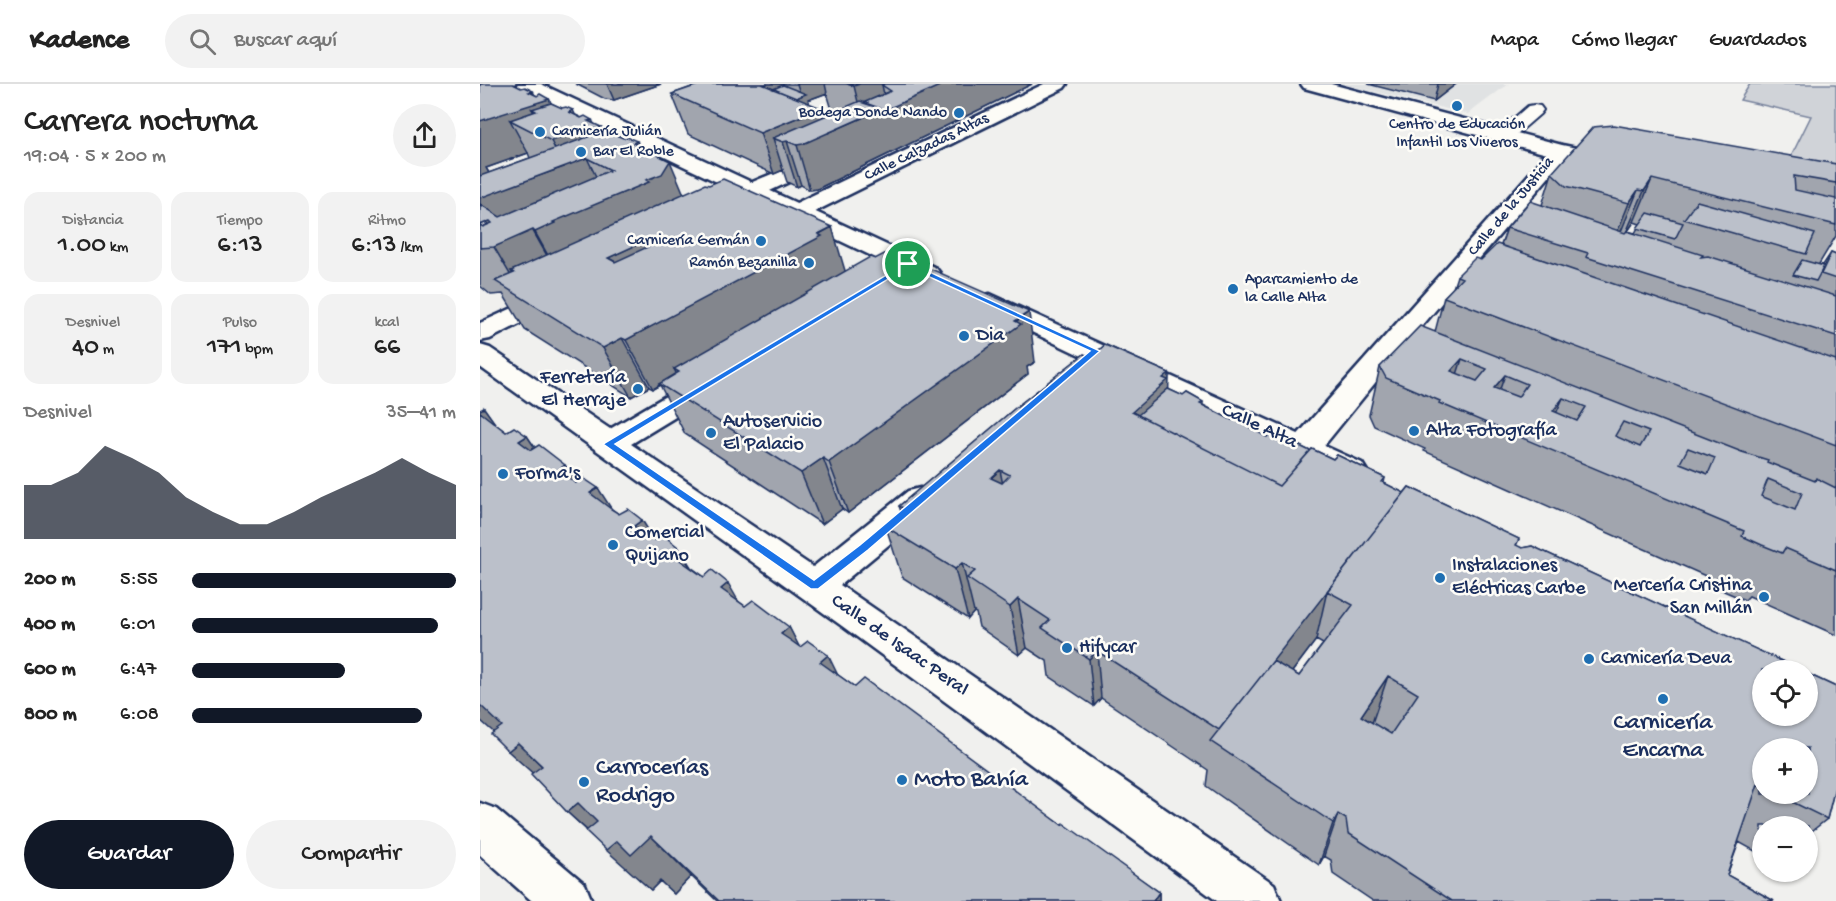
<!DOCTYPE html>
<html lang="es">
<head>
<meta charset="utf-8">
<style>
	:root { --surface:#fff; --page:#f2f2f2; --text:#222; --muted:#767676; --line:#e0e0e0; --accent:#111827 }
	body { margin:0; font-family:"Gochi Hand",sans-serif; background:var(--page); color:var(--text); height:100vh; display:flex; flex-direction:column; font-size:22px; white-space:nowrap }
	* { box-sizing:border-box; margin:0 }
	p { font-size:20px; color:var(--muted) }
	.icon { flex:none; width:33px; height:33px; fill:none; stroke:currentColor; stroke-width:2; stroke-linecap:round; stroke-linejoin:round }
	.map { position:relative; flex:1; overflow:hidden }
	.details { display:flex; flex-direction:column; background:var(--surface); width:480px }
	.details>* { flex:none }
	.fabs { position:absolute; left:1272px; top:576px; display:grid; gap:12px }
	.fabs a { display:grid; place-items:center; width:66px; height:66px; border-radius:50%; background:var(--surface); box-shadow:0 2px 4px #0004; font-size:30px }
	.pin { position:absolute; display:grid; place-items:center; width:51px; height:51px; color:#fff; margin:-26px; border:3px solid #fff; border-radius:50%; box-shadow:0 2px 6px #0007 }
	.round { display:grid; place-items:center; flex:none; width:63px; height:63px; border-radius:32px; background:var(--page) }
	.overview { display:flex; align-items:center; justify-content:space-between; height:102px; padding:0 24px }
	h1 { font-size:33px; font-weight:600; line-height:45px }
	.figures { display:grid; grid-template-columns:repeat(3,1fr); gap:9px; height:102px; padding:6px 24px }
	.figures div { display:grid; align-content:center; border-radius:15px; background:var(--page); text-align:center }
	.figures b { font-size:26px; font-weight:600 }
	.figures small { font-size:16px; font-weight:400 }
	.figures p { font-size:16px }
	.chart { height:168px; padding:12px 24px }
	.chart p { display:flex; justify-content:space-between }
	.chart svg { width:100%; height:108px; margin-top:6px; fill:var(--accent); opacity:.7 }
	.primary-button { display:flex; gap:12px; margin-top:auto; padding:12px 24px }
	.primary-button a { flex:1; height:69px; border-radius:36px; background:var(--accent); color:#fff; font-size:24px; font-weight:600; line-height:69px; text-align:center }
	.primary-button a+a { background:var(--page); color:var(--text) }
	ul { padding:0 24px; list-style:none; font-size:20px }
	li { display:grid; grid-template-columns:96px 72px 1fr; align-items:center; height:45px }
	li i { height:15px; border-radius:8px; background:var(--accent) }
	header { display:flex; align-items:center; gap:36px; box-sizing:border-box; height:84px; padding:0 30px; background:var(--surface); border-bottom:2px solid var(--line) }
	header strong { font-size:28px }
	nav { display:flex; gap:33px; margin-inline-start:auto; font-size:21px }
	.search { width:420px; height:54px; background:var(--page); display:flex; align-items:center; gap:15px; box-sizing:border-box; padding:0 21px; border-radius:33px; color:var(--muted); font-size:22px }
	main { display:flex; flex:1; min-height:0 }
	.map>svg:first-child { display:block }
</style>
</head>
<body>
<header>
<strong>Kadence</strong>
<div class="search"><svg class="icon" aria-label="search" viewBox="0 0 24 24"><circle cx="10" cy="10" r="6"/><path d="M15 15l6 6"/></svg>Buscar aquí</div>
<nav><a>Mapa</a><a>Cómo llegar</a><a>Guardados</a></nav>
</header>
<main>
<section class="details">
<div class="overview"><div><h1>Carrera nocturna</h1><p>19:04 · 5 × 200 m</p></div><a class="round"><svg class="icon" aria-label="share" viewBox="0 0 24 24"><path d="M12 15V3M7 8l5-5 5 5M5 13v7h14v-7"/></svg></a></div>
<div class="figures">
<div><p>Distancia</p><b>1.00<small> km</small></b></div>
<div><p>Tiempo</p><b>6:13</b></div>
<div><p>Ritmo</p><b>6:13<small> /km</small></b></div>
</div>
<div class="figures">
<div><p>Desnivel</p><b>40<small> m</small></b></div>
<div><p>Pulso</p><b>171<small> bpm</small></b></div>
<div><p>kcal</p><b>66</b></div>
</div>
<div class="chart"><p><span>Desnivel</span>35–41 m</p>
<svg viewBox="0 0 160 44" preserveAspectRatio="none"><path d="M0 44V22L10 22L20 17L30 6L40 11L50 17L60 27L70 33L80 38L90 38L100 33L110 27L120 22L130 17L140 11L150 17L160 22V44z"/></svg>
</div>
<ul>
<li><b>200 m</b>5:55<i style="width:100%"></i></li>
<li><b>400 m</b>6:01<i style="width:93%"></i></li>
<li><b>600 m</b>6:47<i style="width:58%"></i></li>
<li><b>800 m</b>6:08<i style="width:87%"></i></li>
</ul>
<div class="primary-button"><a>Guardar</a><a>Compartir</a></div>
</section>
<div class="map">
<svg width="1356" height="817" viewBox="0 0 1356 817">
	<rect width="100%" height="100%" fill="#f0f0ee"/>
	<filter id="ink" filterUnits="userSpaceOnUse"><feTurbulence type="fractalNoise" baseFrequency=".0167" numOctaves="2"/><feDisplacementMap in="SourceGraphic" scale="12" xChannelSelector="R" yChannelSelector="G"/><feConvolveMatrix kernelMatrix="1 2 1 2 8 2 1 2 1" color-interpolation-filters="sRGB"/></filter>
	<g filter="url(#ink)">
		<!-- built -->
		<path fill="#e0e2e3" d="M 863,0 L 1028,0 L 988,30 Z"/>
		<!-- green -->
		<path fill="#d0d3d8" stroke="#76819b" stroke-width="1.5" d="M 1270,0 L 1356,0 L 1356,101 L 1302,91 L 1331,32 L 1260,16 Z"/>
		<g fill="none" stroke-linecap="round" stroke-linejoin="round">
			<defs>
				<path id="lane" d="M 1054,21 L 1060,22 L 1063,26 L 1060,30 L 1030,56 L 1018,56 L 1015,52 L 1018,48 L 1048,22 Z"/>
				<path id="street" d="M 564,0 L 587,0 L 584,4 L 324,133 L 316,135 L 308,133 L 305,128 L 308,123 Z
					M 821,0 L 851,0 L 1082,61 L 1140,73 L 1143,77 L 1140,81 L 1133,83 L 1085,74 L 925,262 L 847,358 C 836,371 830,376 813,372 L 808,364 L 813,356 L 1067,70 L 824,4 Z
					M 347,67 L 354,69 L 357,73 L 354,77 L 279,112 L 271,114 L 263,112 L 260,107 L 263,102 Z
					M 76,204 L 85,207 L 89,212 L 85,217 L 10,255 L 0,257 L 0,239 Z
					M 0,261 L 10,264 L 130,345 L 218,293 L 228,291 L 238,293 L 243,300 L 238,307 L 151,360 L 333,483 L 428,407 L 440,404 L 452,407 L 457,416 L 452,425 L 360,501 L 794,800 L 801,817 L 737,817 L 362,542 L 0,283 Z
					M 0,719 L 16,725 L 105,800 L 112,817 L 52,817 L 0,771 Z"/>
				<path id="secondary" d="M 37,0 L 61,0 L 456,184 L 460,189 L 456,194 L 447,197 L 438,194 L 40,4 Z
					M 510,210 L 882,379 L 887,387 L 882,395 L 871,398 L 860,395 L 501,224 L 497,218 L 501,212 Z"/>
			</defs>
			<!-- lane casing -->
			<use href="#lane" stroke="#1b2f5e" stroke-width="4"/>
			<!-- street casing -->
			<use href="#street" stroke="#1b2f5e" stroke-width="5"/>
			<!-- secondary casing -->
			<use href="#secondary" stroke="#1b2f5e" stroke-width="5"/>
			<!-- lane -->
			<use href="#lane" fill="#fdfcf7" fill-rule="evenodd"/>
			<!-- street -->
			<use href="#street" fill="#fdfcf7" fill-rule="evenodd"/>
			<!-- secondary -->
			<use href="#secondary" fill="#fdfcf7" fill-rule="evenodd"/>
		</g>
		<!-- wall -->
		<path fill="#a1a5ae" stroke="#1b2f5e" stroke-width="1.5" fill-rule="evenodd" d="M 0,0 L 55,11 L 69,15 L 71,19 L 114,40 L 123,47 L 141,53 L 159,62 L 204,109 L 365,188 L 555,278 L 547,283 L 548,290 L 368,429 L 362,425 L 342,440 L 205,350 L 180,301 L 173,305 L 169,303 L 151,313 L 45,246 L 23,210 L 11,211 L 0,202 ZM 48,69 L 50,74 L 9,89 L 6,84 ZM 7,138 L 8,140 L 3,143 L 0,141 Z
			M 96,0 L 181,0 L 134,16 L 125,15 Z
			M 220,0 L 552,0 L 337,105 L 330,106 L 321,101 L 317,103 L 307,98 L 303,86 L 294,90 L 208,50 L 192,10 ZM 347,9 L 353,29 L 343,33 L 329,19 L 328,16 Z
			M 888,0 L 976,0 L 954,17 Z
			M 1356,80 L 1356,152 L 1339,180 L 1343,181 L 1351,169 L 1356,171 L 1356,551 L 1269,512 L 1265,516 L 1246,508 L 1228,500 L 1230,494 L 944,367 L 945,365 L 894,342 L 889,331 L 900,283 L 955,248 L 964,213 L 973,204 L 977,192 L 1001,176 L 1021,161 L 1027,144 L 1062,121 L 1072,89 ZM 1154,138 L 1160,140 L 1155,149 L 1148,147 Z
			M 625,261 L 689,289 L 688,305 L 703,312 L 707,309 L 723,318 L 723,321 L 752,336 L 755,333 L 773,342 L 772,346 L 787,353 L 791,348 L 830,367 L 832,365 L 853,375 L 857,371 L 905,394 L 904,399 L 924,409 L 929,403 L 1039,455 L 1036,462 L 1042,464 L 1052,462 L 1321,586 L 1282,586 L 1282,632 L 1328,632 L 1328,590 L 1356,603 L 1356,699 L 1347,735 L 1328,750 L 1328,742 L 1282,742 L 1282,771 L 1259,758 L 1247,791 L 1294,817 L 893,817 L 853,790 L 851,776 L 844,772 L 839,781 L 726,702 L 728,686 L 621,614 L 614,622 L 569,592 L 567,577 L 547,564 L 539,571 L 499,543 L 496,529 L 494,528 L 488,535 L 422,493 L 406,443 L 422,430 L 419,422 L 540,320 L 604,270 L 611,273 ZM 836,556 L 843,560 L 819,592 L 812,588 ZM 1282,664 L 1328,664 L 1328,710 L 1282,710 Z
			M 4,324 L 15,340 L 26,348 L 47,352 L 55,364 L 132,425 L 174,456 L 198,463 L 211,483 L 265,522 L 309,543 L 319,563 L 375,603 L 582,741 L 679,808 L 679,817 L 237,817 L 211,792 L 194,810 L 180,797 L 171,806 L 87,728 L 53,689 L 13,649 Z"/>
		<!-- shaded-wall -->
		<path fill="#83868d" stroke="#1b2f5e" stroke-width="1.5" fill-rule="evenodd" d="M 127,0 L 181,0 L 134,16 Z
			M 288,0 L 303,0 L 306,12 L 284,1 Z
			M 317,0 L 345,0 L 347,9 L 328,16 L 330,21 L 304,19 L 321,12 Z
			M 367,0 L 552,0 L 337,105 L 330,106 L 317,61 L 307,57 L 321,101 L 317,103 L 303,58 L 293,54 L 303,86 L 294,90 L 280,49 L 341,24 L 348,49 L 382,34 L 374,2 ZM 402,1 L 411,7 L 407,25 Z
			M 958,0 L 976,0 L 954,17 Z
			M 53,7 L 58,18 L 69,15 L 87,51 L 89,28 L 93,26 L 103,48 L 100,47 L 115,78 L 107,74 L 127,115 L 153,59 L 157,57 L 173,94 L 190,77 L 208,120 L 80,193 L 55,148 L 53,147 L 78,191 L 34,189 L 31,187 L 43,208 L 41,209 L 14,163 L 20,160 L 3,132 L 0,133 L 0,37 ZM 52,25 L 56,27 L 84,83 L 19,106 L 6,84 L 48,69 L 30,36 L 68,55 Z
			M 112,36 L 117,45 L 121,43 L 140,85 L 131,86 L 119,80 L 104,49 L 108,37 Z
			M 1172,95 L 1154,138 L 1145,151 L 1164,107 Z
			M 1158,106 L 1140,150 L 1131,164 L 1149,119 Z
			M 352,143 L 366,190 L 199,288 L 194,285 L 197,291 L 179,300 L 180,301 L 173,305 L 146,256 Z
			M 165,157 L 188,204 L 128,174 Z
			M 549,228 L 555,278 L 547,283 L 548,290 L 368,429 L 349,378 Z
			M 142,254 L 169,303 L 151,313 L 123,264 Z
			M 982,275 L 967,322 L 971,287 Z
			M 689,289 L 688,339 L 687,346 L 652,328 L 683,294 Z
			M 1025,291 L 1008,338 L 1014,304 Z
			M 1083,314 L 1062,361 L 1073,327 Z
			M 4,324 L 40,374 L 0,328 L 0,326 Z
			M 47,352 L 82,403 L 39,357 Z
			M 343,374 L 362,425 L 342,440 L 321,389 Z
			M 85,381 L 120,431 L 78,386 Z
			M 520,386 L 530,437 L 511,394 Z
			M 118,404 L 151,455 L 110,409 Z
			M 162,436 L 193,486 L 154,442 Z
			M 198,463 L 228,512 L 190,469 Z
			M 482,479 L 494,528 L 488,535 L 475,485 Z
			M 248,499 L 276,548 L 241,505 Z
			M 847,507 L 836,556 L 750,670 L 739,646 Z
			M 538,515 L 547,564 L 539,571 L 530,523 Z
			M 309,543 L 334,591 L 301,550 Z
			M 617,567 L 621,614 L 614,622 L 609,575 Z
			M 348,571 L 371,618 L 340,578 Z
			M 908,592 L 892,639 L 881,632 Z
			M 0,619 L 38,657 L 30,663 L 0,636 Z
			M 38,659 L 85,704 L 77,711 L 28,667 Z
			M 98,719 L 171,752 L 211,792 L 194,810 L 180,797 L 171,806 L 126,766 L 128,765 L 87,728 Z
			M 858,730 L 844,772 L 839,781 L 853,739 Z
			M 679,808 L 679,817 L 673,817 Z"/>
		<!-- building -->
		<path fill="#bbc0ca" stroke="#1b2f5e" stroke-width="1.5" fill-rule="evenodd" d="M 0,0 L 33,0 L 41,4 L 45,3 L 53,7 L 49,8 L 57,12 L 60,10 L 69,15 L 0,37 Z
			M 221,0 L 288,0 L 284,1 L 341,24 L 280,49 L 192,10 Z
			M 367,0 L 380,0 L 374,2 Z
			M 404,0 L 464,0 L 403,27 L 402,25 L 383,19 L 411,7 L 402,1 Z
			M 303,1 L 326,10 L 316,14 L 293,5 Z
			M 380,17 L 402,25 L 323,60 L 317,61 L 307,57 L 303,58 L 293,54 Z
			M 71,19 L 82,24 L 86,23 L 93,26 L 89,28 L 101,34 L 105,32 L 112,36 L 108,37 L 121,43 L 104,49 L 100,47 L 71,57 L 30,36 L 56,27 L 52,25 Z
			M 1134,41 L 1356,80 L 1356,99 L 1314,92 L 1315,106 L 1356,115 L 1356,141 L 1172,95 L 1164,107 L 1158,106 L 1149,119 L 1086,102 L 1072,89 L 1113,43 Z
			M 130,45 L 139,49 L 136,51 L 143,54 L 147,53 L 157,57 L 153,59 L 190,77 L 182,90 L 166,96 L 169,98 L 73,138 L 75,139 L 55,148 L 53,146 L 14,163 L 0,164 L 0,120 L 20,133 L 131,86 L 107,74 L 0,114 L 0,92 ZM 10,137 L 12,139 L 3,143 L 0,141 Z
			M 243,95 L 352,143 L 338,150 L 342,152 L 146,256 L 142,254 L 123,264 L 15,197 L 34,189 L 31,187 L 225,100 L 229,101 ZM 165,157 L 172,161 L 135,178 L 128,174 Z
			M 1050,117 L 1145,149 L 1147,147 L 1223,171 L 1221,173 L 1228,172 L 1356,212 L 1356,252 L 1106,173 L 1108,169 L 1027,144 Z
			M 1217,117 L 1335,150 L 1326,170 L 1204,135 Z
			M 1168,129 L 1203,139 L 1195,155 L 1157,144 Z
			M 1017,160 L 1356,276 L 1356,361 L 964,213 L 982,194 L 977,192 L 995,174 L 1001,176 Z
			M 410,167 L 549,228 L 535,237 L 541,240 L 349,378 L 343,374 L 321,389 L 179,300 L 199,288 L 194,285 L 390,173 L 395,175 Z
			M 1351,169 L 1356,171 L 1356,195 L 1341,190 Z
			M 1322,176 L 1344,182 L 1336,197 L 1313,191 Z
			M 940,242 L 1262,368 L 1288,376 L 1287,378 L 1335,397 L 1336,394 L 1356,404 L 1356,486 L 1305,464 L 1302,469 L 1282,461 L 1262,452 L 1264,447 L 959,319 L 960,317 L 906,294 L 900,283 ZM 982,275 L 1007,285 L 997,297 L 971,287 ZM 1025,291 L 1047,300 L 1038,313 L 1014,304 ZM 1083,314 L 1106,323 L 1097,337 L 1073,327 ZM 1143,338 L 1169,348 L 1160,363 L 1135,352 ZM 1208,364 L 1235,374 L 1228,390 L 1200,379 ZM 1288,395 L 1322,409 L 1315,426 L 1281,412 Z
			M 625,261 L 689,289 L 683,294 L 688,296 L 652,328 L 799,402 L 832,365 L 853,375 L 857,371 L 905,394 L 902,398 L 924,409 L 739,646 L 617,567 L 609,575 L 562,544 L 570,536 L 538,515 L 530,523 L 487,494 L 495,487 L 482,479 L 475,485 L 406,443 L 427,426 L 419,422 L 540,320 L 604,270 L 611,273 ZM 520,386 L 530,391 L 522,399 L 511,394 Z
			M 688,305 L 703,312 L 707,309 L 723,318 L 720,320 L 752,336 L 755,333 L 773,342 L 770,344 L 787,353 L 791,348 L 830,367 L 799,402 L 658,331 Z
			M 0,328 L 26,348 L 34,343 L 47,352 L 39,357 L 51,366 L 59,361 L 85,381 L 78,386 L 86,392 L 96,399 L 103,394 L 118,404 L 110,409 L 131,425 L 139,430 L 148,425 L 162,436 L 154,442 L 175,456 L 183,451 L 198,463 L 190,469 L 224,493 L 232,486 L 248,499 L 241,505 L 265,522 L 273,516 L 309,543 L 301,550 L 310,556 L 320,563 L 328,557 L 348,571 L 340,578 L 375,603 L 384,595 L 582,741 L 583,739 L 679,808 L 673,817 L 239,817 L 171,752 L 151,771 L 137,757 L 126,766 L 106,747 L 117,738 L 98,719 L 87,728 L 51,690 L 62,682 L 38,659 L 28,667 L 11,650 L 22,642 L 0,621 Z
			M 929,403 L 1039,455 L 1036,461 L 1042,464 L 1052,462 L 1321,586 L 1282,586 L 1282,632 L 1328,632 L 1328,590 L 1356,603 L 1356,699 L 1347,735 L 1296,710 L 1328,710 L 1328,664 L 1282,664 L 1282,703 L 1278,700 L 1247,791 L 1294,817 L 972,817 L 868,749 L 866,735 L 858,730 L 853,739 L 730,657 L 793,577 L 819,592 L 873,521 L 847,507 ZM 908,592 L 938,610 L 911,650 L 881,632 Z"/>
	</g>
	<!-- route -->
	<path fill="#1a73e8" stroke="#fff" stroke-width="1.5" fill-rule="evenodd" d="M 428,178 L 620,267 L 388,466 L 338,505 L 331,505 L 123,360 ZM 428,183 L 610,267 L 380,461 L 334,496 L 135,360 Z"/>
	<!-- markers -->
	<g fill="#1f6fb2" stroke="#fdfcf7" stroke-width="2">
		<circle cx="977" cy="22" r="6"/>
		<circle cx="479" cy="29" r="6"/>
		<circle cx="60" cy="48" r="6"/>
		<circle cx="101" cy="68" r="6"/>
		<circle cx="281" cy="157" r="6"/>
		<circle cx="329" cy="179" r="6"/>
		<circle cx="753" cy="205" r="6"/>
		<circle cx="484" cy="252" r="6"/>
		<circle cx="158" cy="305" r="6"/>
		<circle cx="934" cy="347" r="6"/>
		<circle cx="231" cy="349" r="6"/>
		<circle cx="23" cy="390" r="6"/>
		<circle cx="133" cy="461" r="6"/>
		<circle cx="960" cy="494" r="6"/>
		<circle cx="1284" cy="513" r="6"/>
		<circle cx="587" cy="564" r="6"/>
		<circle cx="1109" cy="575" r="6"/>
		<circle cx="1183" cy="615" r="6"/>
		<circle cx="422" cy="696" r="6"/>
		<circle cx="104" cy="698" r="6"/>
	</g>
	<g text-anchor="middle" dominant-baseline="central" stroke-width="5" stroke-linejoin="round" paint-order="stroke">
		<!-- far-poi labels -->
		<g font-size="16" fill="#1b2f5e" stroke="#fdfcf7" text-anchor="end">
			<text x="467" y="29">Bodega Donde Nando</text>
			<text x="977" y="41" text-anchor="middle">Centro de Educación<tspan x="977" dy="18">Infantil Los Viveros</tspan></text>
			<text x="72" y="48" text-anchor="start">Carnicería Julián</text>
			<text x="113" y="68" text-anchor="start">Bar El Roble</text>
			<text x="269" y="157">Carnicería Germán</text>
			<text x="317" y="179">Ramón Bezanilla</text>
			<text x="765" y="196" text-anchor="start">Aparcamiento de<tspan x="765" dy="18">la Calle Alta</tspan></text>
		</g>
		<!-- far-street labels -->
		<g font-size="16" fill="#1b2f5e" stroke="#fdfcf7">
			<text transform="translate(447 64) rotate(-26)">Calle Calzadas Altas</text>
			<text transform="translate(1032 123) rotate(-50)">Calle de la Justicia</text>
		</g>
		<!-- poi labels -->
		<g font-size="20" fill="#1b2f5e" stroke="#fdfcf7" text-anchor="start">
			<text x="496" y="252">Dia</text>
			<text x="146" y="294" text-anchor="end">Ferretería<tspan x="146" dy="23">El Herraje</tspan></text>
			<text x="243" y="338">Autoservicio<tspan x="243" dy="23">El Palacio</tspan></text>
			<text x="946" y="347">Alta Fotografía</text>
			<text x="35" y="390">Forma's</text>
			<text x="145" y="449">Comercial<tspan x="145" dy="23">Quijano</tspan></text>
			<text x="972" y="482">Instalaciones<tspan x="972" dy="23">Eléctricas Carbe</tspan></text>
			<text x="1272" y="502" text-anchor="end">Mercería Cristina<tspan x="1272" dy="23">San Millán</tspan></text>
			<text x="599" y="564">Hifycar</text>
			<text x="1121" y="575">Carnicería Deva</text>
		</g>
		<!-- street labels -->
		<g font-size="20" fill="#1b2f5e" stroke="#fdfcf7">
			<text transform="translate(779 343) rotate(25)">Calle Alta</text>
			<text transform="translate(419 562) rotate(35)">Calle de Isaac Peral</text>
		</g>
		<!-- near-poi labels -->
		<g font-size="24" fill="#1b2f5e" stroke="#fdfcf7" text-anchor="start">
			<text x="1183" y="639" text-anchor="middle">Carnicería<tspan x="1183" dy="28">Encarna</tspan></text>
			<text x="116" y="684">Carrocerías<tspan x="116" dy="28">Rodrigo</tspan></text>
			<text x="434" y="696">Moto Bahía</text>
		</g>
	</g>
</svg>
<div class="fabs">
<a><svg class="icon" aria-label="locate" viewBox="0 0 24 24"><circle cx="12" cy="12" r="6"/><path d="M12 2v4M12 18v4M2 12h4M18 12h4"/></svg></a>
<a>+</a>
<a>−</a>
</div>
<div class="pin" style="left:428px;top:180px;background:#1e9e55"><svg class="icon" aria-label="arrive" viewBox="0 0 24 24"><path d="M6 21V4h12l-3 4 3 4H6"/></svg></div>
</div>
</main>
</body>
</html>
